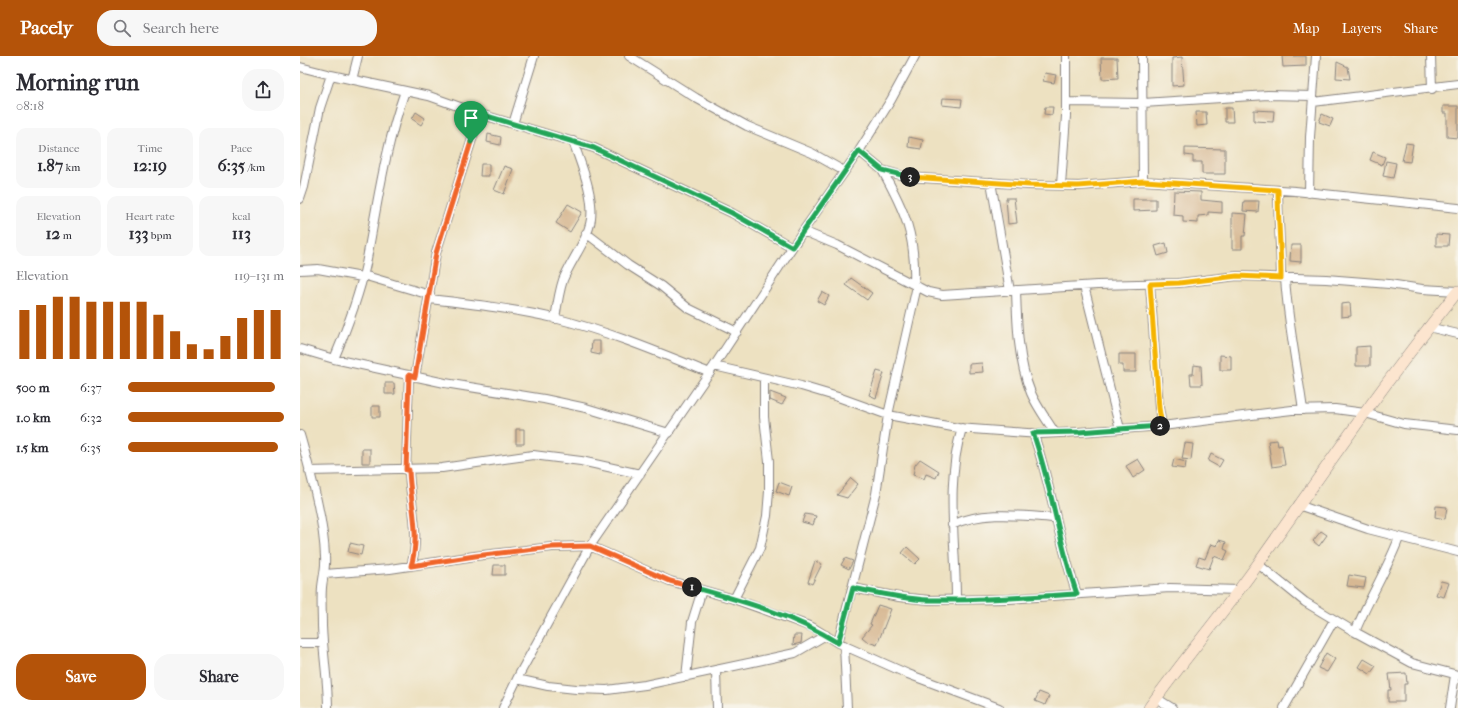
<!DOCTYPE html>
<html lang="en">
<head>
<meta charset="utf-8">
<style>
	:root { --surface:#fff; --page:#f7f7f7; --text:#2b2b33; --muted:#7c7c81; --accent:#b45309 }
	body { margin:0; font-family:"IM FELL French Canon",serif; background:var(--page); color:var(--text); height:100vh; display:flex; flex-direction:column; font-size:15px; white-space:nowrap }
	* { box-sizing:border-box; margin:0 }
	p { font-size:13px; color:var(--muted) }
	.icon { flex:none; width:22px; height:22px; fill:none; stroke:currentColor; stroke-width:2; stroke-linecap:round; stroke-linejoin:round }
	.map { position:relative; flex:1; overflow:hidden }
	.sheet { display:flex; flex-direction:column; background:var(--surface); width:300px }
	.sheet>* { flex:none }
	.pin { position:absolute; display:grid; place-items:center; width:34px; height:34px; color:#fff; margin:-41px -17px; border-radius:50% 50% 50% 0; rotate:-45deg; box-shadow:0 0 4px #0007 }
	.pin .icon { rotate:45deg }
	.km { position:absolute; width:20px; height:20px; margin:-10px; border-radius:50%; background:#222; color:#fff; font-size:11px; line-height:20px; text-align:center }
	.round { display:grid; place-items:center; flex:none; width:42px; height:42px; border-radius:16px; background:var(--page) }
	.overview { display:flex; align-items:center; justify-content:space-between; height:68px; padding:0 16px }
	h1 { font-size:22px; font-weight:800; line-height:30px }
	.stats { display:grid; grid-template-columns:repeat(3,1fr); gap:6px; height:68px; padding:4px 16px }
	.stats div { display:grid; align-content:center; border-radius:10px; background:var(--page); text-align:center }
	.stats b { font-size:17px; font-weight:800 }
	.stats small { font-size:11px; font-weight:400 }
	.stats p { font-size:11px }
	.chart { height:112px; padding:8px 16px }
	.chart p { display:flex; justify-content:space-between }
	.chart svg { width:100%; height:72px; margin-top:4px; stroke:var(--accent); stroke-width:6 }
	.action { display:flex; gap:8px; margin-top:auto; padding:8px 16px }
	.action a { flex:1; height:46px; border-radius:16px; background:var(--accent); color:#fff; font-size:16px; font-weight:800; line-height:46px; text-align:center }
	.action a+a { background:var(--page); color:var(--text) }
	ul { padding:0 16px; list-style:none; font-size:13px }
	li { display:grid; grid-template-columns:64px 48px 1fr; align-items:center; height:30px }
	li i { height:10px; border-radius:5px; background:var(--accent) }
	header { display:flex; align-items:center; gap:24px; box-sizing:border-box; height:56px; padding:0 20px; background:var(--accent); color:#fff }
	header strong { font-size:19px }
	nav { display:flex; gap:22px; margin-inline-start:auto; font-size:14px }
	.search { width:280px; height:36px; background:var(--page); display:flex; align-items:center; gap:10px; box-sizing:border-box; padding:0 14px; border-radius:16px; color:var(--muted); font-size:15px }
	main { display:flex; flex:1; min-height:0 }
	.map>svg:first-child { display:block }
</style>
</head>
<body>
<header>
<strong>Pacely</strong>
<div class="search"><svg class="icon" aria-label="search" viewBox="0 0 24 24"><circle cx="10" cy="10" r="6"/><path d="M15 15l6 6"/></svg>Search here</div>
<nav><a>Map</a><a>Layers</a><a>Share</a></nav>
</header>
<main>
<section class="sheet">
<div class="overview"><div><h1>Morning run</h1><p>08:18</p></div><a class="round"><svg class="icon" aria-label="share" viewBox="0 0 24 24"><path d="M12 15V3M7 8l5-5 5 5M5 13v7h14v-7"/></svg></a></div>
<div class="stats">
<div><p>Distance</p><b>1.87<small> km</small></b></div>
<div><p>Time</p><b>12:19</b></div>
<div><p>Pace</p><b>6:35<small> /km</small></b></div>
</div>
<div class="stats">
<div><p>Elevation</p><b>12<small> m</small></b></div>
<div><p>Heart rate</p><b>133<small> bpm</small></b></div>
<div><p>kcal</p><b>113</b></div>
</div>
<div class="chart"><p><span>Elevation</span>119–131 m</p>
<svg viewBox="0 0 160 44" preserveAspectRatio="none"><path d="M5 44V14M15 44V11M25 44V6M35 44V6M45 44V9M55 44V9M65 44V9M75 44V9M85 44V17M95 44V27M105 44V35M115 44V38M125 44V30M135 44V19M145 44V14M155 44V14"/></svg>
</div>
<ul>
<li><b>500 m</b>6:37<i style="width:94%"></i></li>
<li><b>1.0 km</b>6:32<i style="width:100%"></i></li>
<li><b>1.5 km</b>6:35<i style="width:96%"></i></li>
</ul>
<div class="action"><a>Save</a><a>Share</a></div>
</section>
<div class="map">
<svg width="1158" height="652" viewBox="0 0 1158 652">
	<rect width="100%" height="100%" fill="#f7f3e8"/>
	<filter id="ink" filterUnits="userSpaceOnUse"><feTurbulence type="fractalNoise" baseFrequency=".025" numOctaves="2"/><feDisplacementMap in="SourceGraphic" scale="8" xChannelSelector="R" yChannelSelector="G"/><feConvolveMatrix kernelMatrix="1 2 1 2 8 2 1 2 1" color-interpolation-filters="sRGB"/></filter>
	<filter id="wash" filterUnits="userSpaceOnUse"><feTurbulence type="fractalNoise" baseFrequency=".012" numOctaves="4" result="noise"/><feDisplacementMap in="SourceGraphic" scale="16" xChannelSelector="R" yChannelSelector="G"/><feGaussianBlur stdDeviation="0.9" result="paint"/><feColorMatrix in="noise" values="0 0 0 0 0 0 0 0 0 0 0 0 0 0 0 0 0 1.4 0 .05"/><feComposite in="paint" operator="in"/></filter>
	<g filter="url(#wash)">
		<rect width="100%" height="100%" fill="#ede1c1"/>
		<g id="blocks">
			<!-- building -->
			<path fill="#d7b893" d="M 982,0 L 1006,0 L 1006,10 L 983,11 Z
				M 882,1 L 884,29 L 872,30 L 872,2 Z
				M 801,2 L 817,2 L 818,22 L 802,23 Z
				M 1037,6 L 1048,11 L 1050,23 L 1036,22 Z
				M 745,17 L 756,19 L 754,27 L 743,25 Z
				M 643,42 L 662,43 L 661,51 L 642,49 Z
				M 1143,50 L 1158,50 L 1158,82 L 1147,81 L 1147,57 L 1143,57 Z
				M 745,51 L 753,51 L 752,59 L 744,58 Z
				M 925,52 L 932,52 L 933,66 L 925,66 Z
				M 954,54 L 974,55 L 973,66 L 954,65 Z
				M 116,56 L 125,62 L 121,69 L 112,63 Z
				M 896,56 L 906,56 L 907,69 L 897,70 Z
				M 1022,58 L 1033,63 L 1030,70 L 1019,66 Z
				M 188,78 L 201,81 L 200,89 L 187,86 Z
				M 609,81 L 623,84 L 621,93 L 608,91 Z
				M 1106,87 L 1113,88 L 1110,106 L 1102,105 Z
				M 885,92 L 925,93 L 925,118 L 902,118 L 902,106 L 893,106 L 893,100 L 885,99 Z
				M 1073,96 L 1085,101 L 1082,109 L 1070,104 Z
				M 1086,105 L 1096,107 L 1093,122 L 1083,120 Z
				M 181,108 L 189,108 L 189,120 L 180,120 Z
				M 204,110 L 213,113 L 204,138 L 194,134 Z
				M 874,135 L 901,136 L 901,144 L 922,146 L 922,157 L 908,156 L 908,159 L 898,160 L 898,167 L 883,166 L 883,160 L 873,159 Z
				M 706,142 L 714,142 L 717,167 L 708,168 Z
				M 833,143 L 856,143 L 856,154 L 833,155 Z
				M 944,145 L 959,145 L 958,156 L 943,155 Z
				M 268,148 L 282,156 L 270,176 L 256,167 Z
				M 932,157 L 947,158 L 945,180 L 942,180 L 942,193 L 932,193 Z
				M 1136,178 L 1149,179 L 1148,190 L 1136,190 Z
				M 866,187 L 868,197 L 858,200 L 855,190 Z
				M 991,189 L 1001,189 L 1001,206 L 990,205 Z
				M 551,222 L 572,237 L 567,244 L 546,229 Z
				M 522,236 L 529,240 L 524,249 L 517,245 Z
				M 1050,247 L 1051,260 L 1041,261 L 1041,248 Z
				M 292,285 L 300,285 L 300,299 L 291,297 Z
				M 1070,290 L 1070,310 L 1056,310 L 1056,291 Z
				M 819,298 L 836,298 L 836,316 L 823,316 L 823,309 L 819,309 Z
				M 920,299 L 931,300 L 931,314 L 920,314 Z
				M 682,307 L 683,316 L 669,317 L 669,308 Z
				M 894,309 L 901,310 L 902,329 L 891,329 L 890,318 L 893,318 Z
				M 577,315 L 584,317 L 576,342 L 569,339 Z
				M 85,327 L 94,327 L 95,338 L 85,338 Z
				M 470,336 L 486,342 L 482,349 L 470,344 Z
				M 72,350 L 80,350 L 80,361 L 72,361 Z
				M 216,373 L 224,373 L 224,388 L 216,388 Z
				M 977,384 L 978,390 L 982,389 L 985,409 L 972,411 L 968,385 Z
				M 885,387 L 893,388 L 891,404 L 882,403 Z
				M 62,393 L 70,393 L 70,407 L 62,407 Z
				M 911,398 L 923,404 L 919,411 L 908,405 Z
				M 620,403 L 639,415 L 636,422 L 626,418 L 624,423 L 613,419 L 615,409 Z
				M 838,403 L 845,414 L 833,422 L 826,410 Z
				M 874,403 L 886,406 L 885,413 L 872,411 Z
				M 551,422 L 558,428 L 547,442 L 537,439 Z
				M 479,426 L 492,431 L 489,440 L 476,435 Z
				M 1136,450 L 1147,451 L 1145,463 L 1135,461 Z
				M 505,458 L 516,460 L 513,469 L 502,466 Z
				M 1021,475 L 1027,479 L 1019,490 L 1013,485 Z
				M 919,484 L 926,486 L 924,493 L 928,495 L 924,504 L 914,500 L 909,513 L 896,509 L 899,501 L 905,503 L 911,488 L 917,490 Z
				M 50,487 L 63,490 L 61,499 L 48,496 Z
				M 607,491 L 620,503 L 615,508 L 602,497 Z
				M 545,502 L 553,505 L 549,513 L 541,509 Z
				M 515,505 L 522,508 L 512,528 L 508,526 Z
				M 194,509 L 205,509 L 205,519 L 193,519 Z
				M 1049,519 L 1066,522 L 1064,532 L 1047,530 Z
				M 1141,525 L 1149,527 L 1144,541 L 1136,539 Z
				M 578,549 L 591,553 L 577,589 L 568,586 L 562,581 L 572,569 L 570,568 Z
				M 494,579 L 502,579 L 501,587 L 493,589 Z
				M 1026,597 L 1035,603 L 1027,616 L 1018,612 Z
				M 1064,603 L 1076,610 L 1070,618 L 1059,611 Z
				M 1106,617 L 1107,628 L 1104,628 L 1104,646 L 1088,646 L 1088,634 L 1091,634 L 1089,618 Z
				M 739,636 L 749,640 L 745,649 L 735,645 Z"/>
		</g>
	</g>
	<g filter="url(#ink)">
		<use href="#blocks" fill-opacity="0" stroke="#88827e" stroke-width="1"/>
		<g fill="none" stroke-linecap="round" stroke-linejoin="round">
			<defs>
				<path id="street" d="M 329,0 L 396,42 L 447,70 L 512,97 L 544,115
					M 842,0 L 843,125
					M 1131,0 L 1132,33
					M 0,11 L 31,19 L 129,40 L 180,58 L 294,92 L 432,157 L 492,191
					M 52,24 L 58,0
					M 766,46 L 843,47 L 968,39 L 1013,40
					M 1013,46 L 1158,28
					M 213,68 L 234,0
					M 559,95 L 582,114 L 607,121 L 729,129 L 779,130 L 843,125 L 995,135 L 1158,152
					M 582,114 C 605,155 616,180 614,228
					M 691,126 L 710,235
					M 761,129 L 766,60 L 766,0
					M 978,134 C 978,164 981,193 981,222
					M 1009,137 L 1010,81 L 1016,0
					M 0,143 L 4,131 L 20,52 L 31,19
					M 503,175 L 537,189 L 628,236 L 642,239 L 797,229 L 879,227 L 937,220 L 1026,223 L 1089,228 L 1122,233 L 1158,235
					M 286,177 L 328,209 L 361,230 L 388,252 L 437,276
					M 0,214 L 18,213 L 62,221
					M 63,219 L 130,239
					M 985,222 C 988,267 997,310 1003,354
					M 850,228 L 859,352 L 862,370
					M 784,230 L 820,373
					M 716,234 C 717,268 718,305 731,337 C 737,351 747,364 755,377
					M 129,243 C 172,248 216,253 258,263 C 310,276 360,297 410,317
					M 255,263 C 257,250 259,236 263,224 C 271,204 288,184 291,163 C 294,138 281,109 273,85
					M 1128,271 L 1158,278
					M 0,293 L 34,303 L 145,327 L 244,343 L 286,352 L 369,377
					M 34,303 C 47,272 59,241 66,208 C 77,150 85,91 105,35
					M 414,310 L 501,330 L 538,341 L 588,359 L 658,372 L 740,378 L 779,376 L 862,370 L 992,354 L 1035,353 L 1065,357 L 1104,368 L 1158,374
					M 115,321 L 136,197 L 180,58
					M 733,377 C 752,430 758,485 777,538
					M 0,379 C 10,415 24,464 25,501 C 26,511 23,521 22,531 C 21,544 22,558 22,570 C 23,598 28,625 28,652
					M 106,414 L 109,319
					M 109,414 C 110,447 121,478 111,510
					M 9,415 L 142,412 L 233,399 L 281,405 L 340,418
					M 998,449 L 1068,473 L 1158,496
					M 652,469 C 683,454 723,460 756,462
					M 958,508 L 1005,546 L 1055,576 L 1112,607 L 1158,619
					M 25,518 L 90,513 L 175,500 L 252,491 L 290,490 L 370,525 L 434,543 L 512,571 L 538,587 L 608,618 L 699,652
					M 553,532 L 599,541 L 629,544 L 709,543 L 870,532 L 939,534
					M 434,543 L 460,492 L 467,460 L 469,435 L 469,405 L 464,361 L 464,322
					M 656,543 C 656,486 645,428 662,372
					M 1055,576 C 1068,544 1087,514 1099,482
					M 0,587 L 23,587
					M 538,587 L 576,438 L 588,359 L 617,230
					M 544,589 L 547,652
					M 416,614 L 417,652
					M 386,621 L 392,566 L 402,534
					M 217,623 L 248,630 L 276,633 L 307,634 L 345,629 L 495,597 L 526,579
					M 856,642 L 872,652
					M 203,652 L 219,619 L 290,490 L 414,310 L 503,175 L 559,95 L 591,44 L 615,0
					M 984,652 L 1034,564
					M 1150,652 L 1155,619"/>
				<path id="secondary" d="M 849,652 C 884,603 923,557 958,508 C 1023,416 1087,322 1158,235"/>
			</defs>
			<!-- street casing -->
			<use href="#street" stroke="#88827e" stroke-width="10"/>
			<!-- secondary casing -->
			<use href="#secondary" stroke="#88827e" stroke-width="12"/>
			<!-- street -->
			<use href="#street" stroke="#fff" stroke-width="8"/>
			<!-- secondary -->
			<use href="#secondary" stroke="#fce5cf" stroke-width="11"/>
		</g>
	</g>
	<g fill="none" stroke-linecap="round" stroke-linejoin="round" filter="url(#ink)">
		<defs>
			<path id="split-1" d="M 171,86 L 136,197 L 115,321 L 109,319 L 106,414 L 109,414 C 110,447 121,478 111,510 L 175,500 L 252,491 L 290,490 L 370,525 L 392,531"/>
			<path id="split-2" d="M 392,531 C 442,545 494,559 538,587 L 553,532 C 578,537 604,543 629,544 C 678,545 728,541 777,538 C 758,485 752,430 733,377 L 779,376 L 860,370"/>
			<path id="split-3" d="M 610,121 L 730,129 L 778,130 L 844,125 L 978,134 C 978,164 981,193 981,222 L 937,220 L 879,227 L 850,228 L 859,352 L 862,370 L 860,370"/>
			<path id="split-4" d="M 171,86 L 180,58 L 294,92 L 432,157 L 492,191 L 559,95 L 582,114 L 610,121"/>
		</defs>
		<!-- split-1 casing -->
		<use href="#split-1" stroke="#fff" stroke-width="8"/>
		<!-- split-2 casing -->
		<use href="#split-2" stroke="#fff" stroke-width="8"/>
		<!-- split-3 casing -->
		<use href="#split-3" stroke="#fff" stroke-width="8"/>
		<!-- split-4 casing -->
		<use href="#split-4" stroke="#fff" stroke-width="8"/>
		<!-- split-1 -->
		<use href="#split-1" stroke="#f0652b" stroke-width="5"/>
		<!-- split-2 -->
		<use href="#split-2" stroke="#22a559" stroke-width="5"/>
		<!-- split-3 -->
		<use href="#split-3" stroke="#f5b400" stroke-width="5"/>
		<!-- split-4 -->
		<use href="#split-4" stroke="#22a559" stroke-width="5"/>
	</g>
</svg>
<div class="pin" style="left:171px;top:86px;background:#1e9e55"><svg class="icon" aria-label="arrive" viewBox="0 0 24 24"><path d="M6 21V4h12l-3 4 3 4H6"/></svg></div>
<b class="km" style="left:392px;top:531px">1</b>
<b class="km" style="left:860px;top:370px">2</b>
<b class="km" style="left:610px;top:121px">3</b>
</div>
</main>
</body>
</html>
